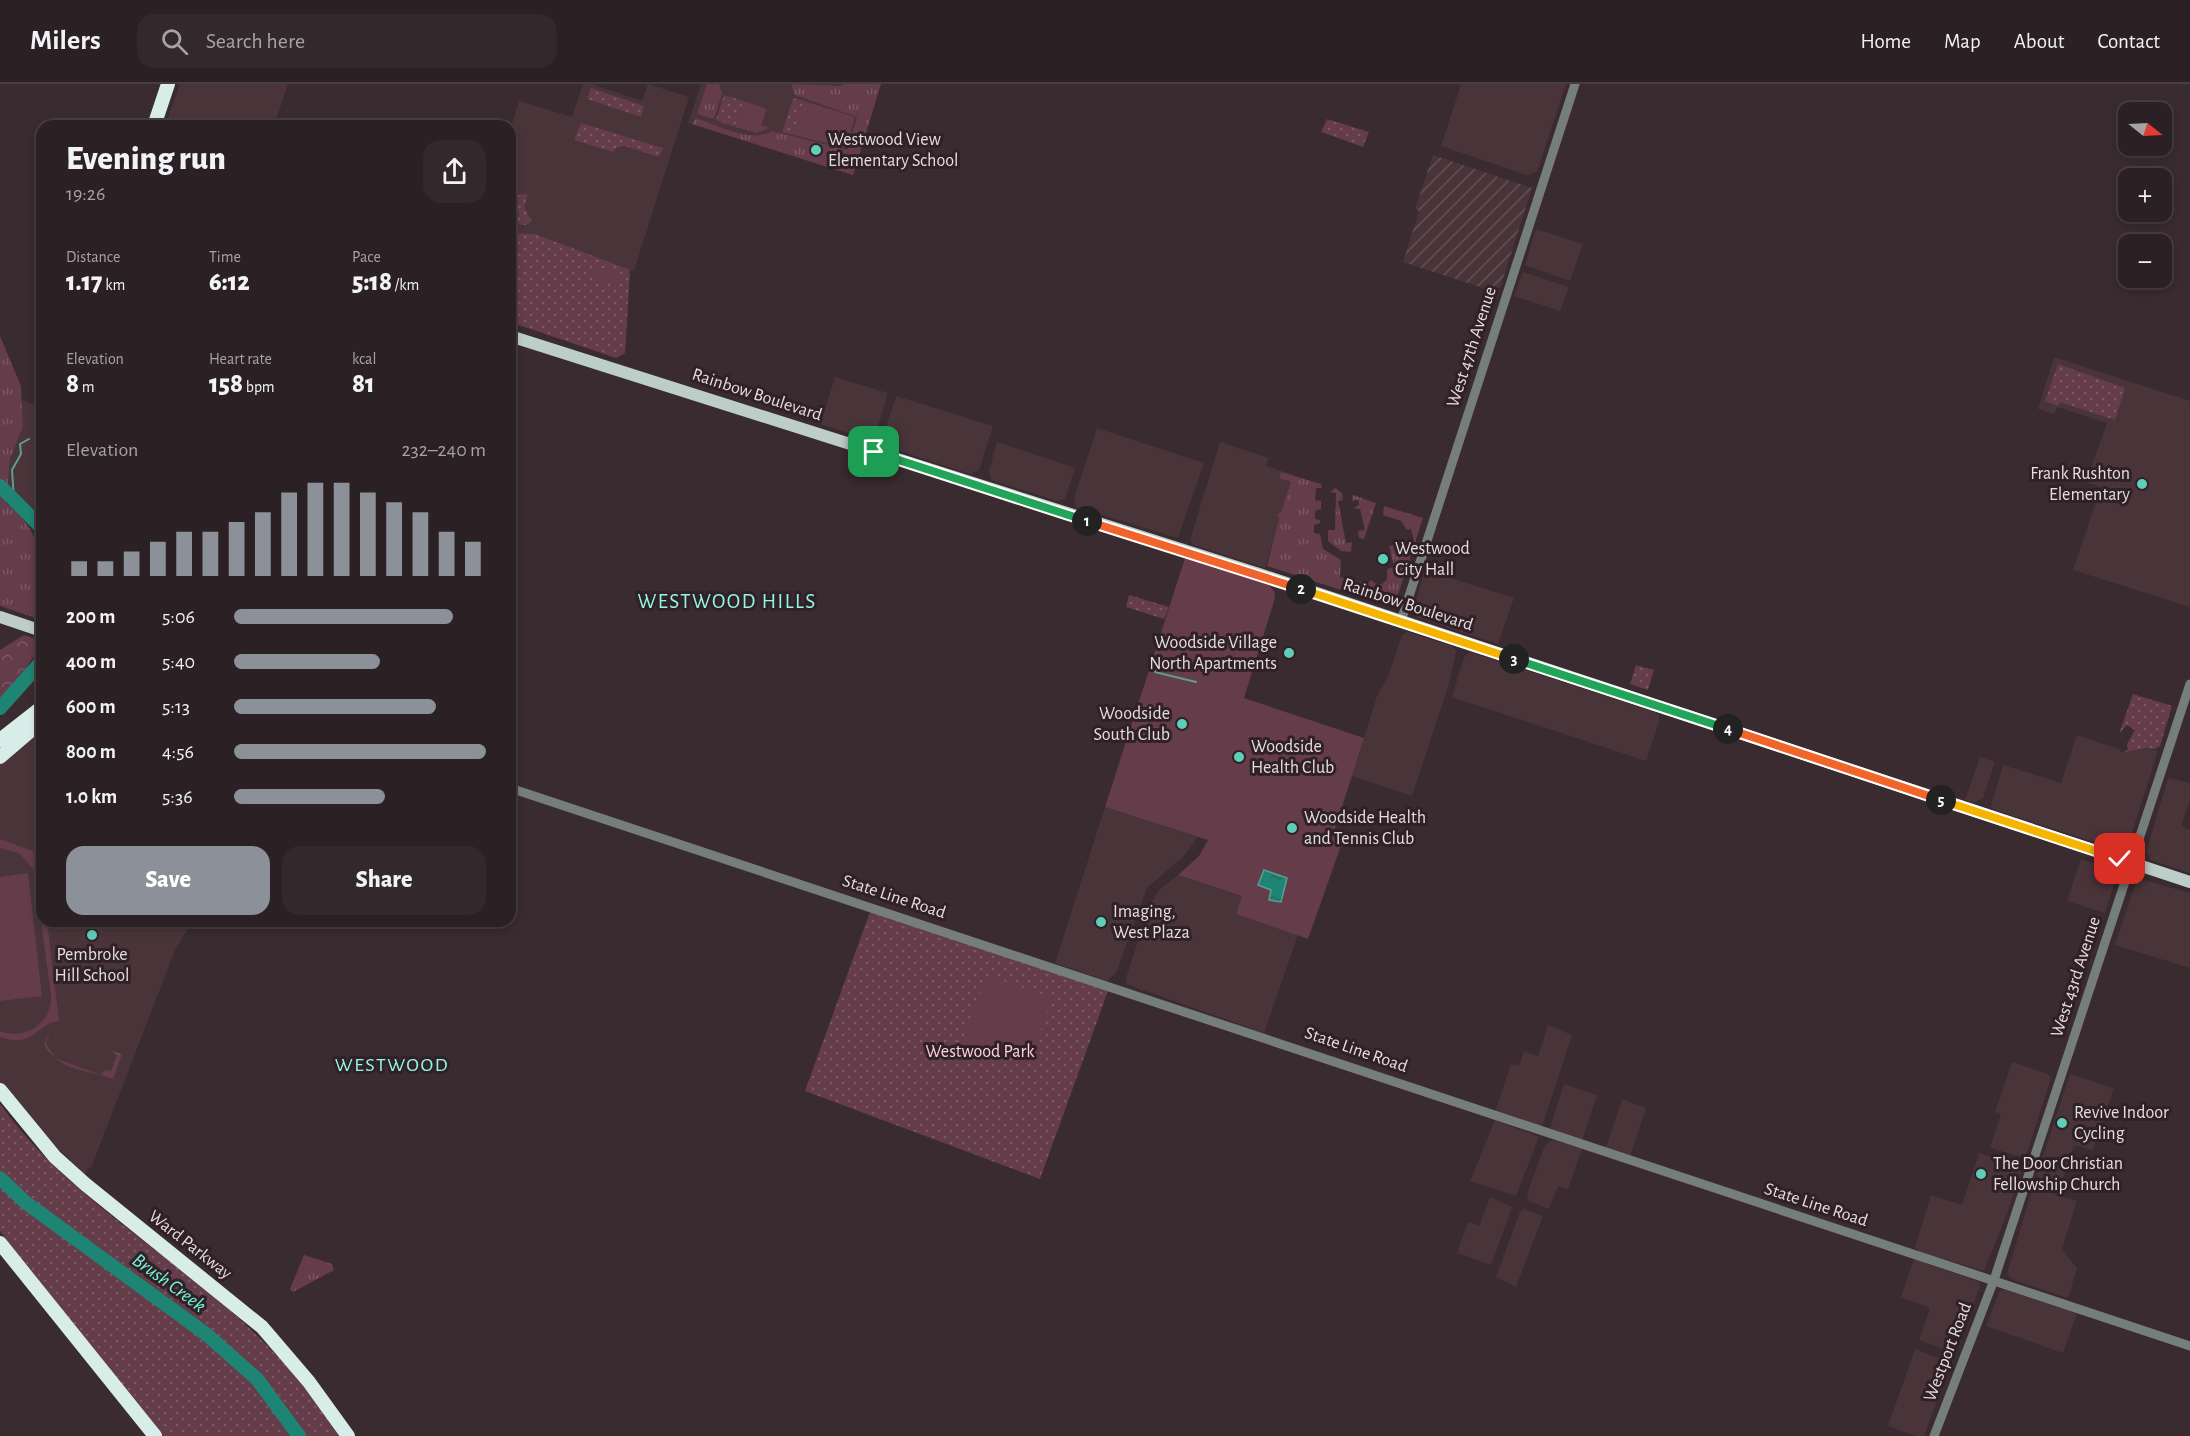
<!DOCTYPE html>
<html lang="en">
<head>
<meta charset="utf-8">
<style>
	:root { --surface:#2b2023; --page:#33282b; --text:#f1f3f6; --muted:#a6a3a6; --line:#473e41; --accent:#8c9099 }
	body { margin:0; font-family:"Alegreya Sans",sans-serif; background:var(--page); color:var(--text); height:100vh; display:flex; flex-direction:column; font-size:22px; white-space:nowrap }
	* { box-sizing:border-box; margin:0 }
	p { font-size:20px; color:var(--muted) }
	.icon { flex:none; width:33px; height:33px; fill:none; stroke:currentColor; stroke-width:2; stroke-linecap:round; stroke-linejoin:round }
	.map { position:relative; flex:1; overflow:hidden }
	.details { position:absolute; left:36px; top:36px; width:480px; height:807px; display:flex; flex-direction:column; background:var(--surface); border-radius:18px; box-shadow:0 3px 9px #0003,0 0 0 2px var(--line) }
	.details>* { flex:none }
	.needle { width:39px; rotate:108deg }
	.controls { position:absolute; left:2118px; top:18px; display:grid; gap:12px }
	.controls a { display:grid; place-items:center; width:54px; height:54px; border-radius:12px; background:var(--surface); box-shadow:0 3px 9px #0003,0 0 0 2px var(--line); font-size:30px }
	.pin { position:absolute; display:grid; place-items:center; width:51px; height:51px; color:#fff; margin:-26px; border-radius:12px; box-shadow:0 3px 9px #0006 }
	.km { position:absolute; width:30px; height:30px; margin:-15px; border-radius:50%; background:#222; color:#fff; font-size:16px; line-height:30px; text-align:center }
	.round { display:grid; place-items:center; flex:none; width:63px; height:63px; border-radius:18px; background:var(--page) }
	.overview { display:flex; align-items:center; justify-content:space-between; height:102px; padding:0 30px }
	h1 { font-size:33px; font-weight:800; line-height:45px }
	.metrics { display:grid; grid-template-columns:repeat(3,1fr); gap:9px; height:102px; padding:6px 30px }
	.metrics div { display:grid; align-content:center }
	.metrics b { font-size:26px; font-weight:800 }
	.metrics small { font-size:16px; font-weight:400 }
	.metrics p { font-size:16px }
	.chart { height:168px; padding:12px 30px }
	.chart p { display:flex; justify-content:space-between }
	.chart svg { width:100%; height:108px; margin-top:6px; stroke:var(--accent); stroke-width:6 }
	.action { display:flex; gap:12px; margin-top:auto; padding:12px 30px }
	.action a { flex:1; height:69px; border-radius:18px; background:var(--accent); color:#fff; font-size:24px; font-weight:800; line-height:69px; text-align:center }
	.action a+a { background:var(--page); color:var(--text) }
	ul { padding:0 30px; list-style:none; font-size:20px }
	li { display:grid; grid-template-columns:96px 72px 1fr; align-items:center; height:45px }
	li i { height:15px; border-radius:8px; background:var(--accent) }
	header { display:flex; align-items:center; gap:36px; box-sizing:border-box; height:84px; padding:0 30px; background:var(--surface); border-bottom:2px solid var(--line) }
	header strong { font-size:28px }
	nav { display:flex; gap:33px; margin-inline-start:auto; font-size:21px }
	.search { width:420px; height:54px; background:var(--page); display:flex; align-items:center; gap:15px; box-sizing:border-box; padding:0 21px; border-radius:18px; color:var(--muted); font-size:22px }
	.map>svg:first-child { display:block }
</style>
</head>
<body>
<header>
<strong>Milers</strong>
<div class="search"><svg class="icon" aria-label="search" viewBox="0 0 24 24"><circle cx="10" cy="10" r="6"/><path d="M15 15l6 6"/></svg>Search here</div>
<nav><a>Home</a><a>Map</a><a>About</a><a>Contact</a></nav>
</header>
<div class="map">
<svg width="2190" height="1352" viewBox="0 0 2190 1352">
	<defs>
		<pattern id="industrial-furrows" width="10" height="10" patternUnits="userSpaceOnUse" patternTransform="scale(1.5)"><rect width="10" height="10" fill="#49343a"/><path d="M-1 1l2-2M0 10L10 0M9 11l2-2" fill="none" stroke="#635156"/></pattern>
		<pattern id="grass-tufts" width="24" height="20" patternUnits="userSpaceOnUse" patternTransform="scale(1.5)"><rect width="24" height="20" fill="#653c49"/><path d="M3 7l-1-3M5 7V3M7 7l1-3M15 17l-1-3M17 17v-4M19 17l1-3" fill="none" stroke="#7b5863"/></pattern>
		<pattern id="forest-crowns" width="20" height="18" patternUnits="userSpaceOnUse" patternTransform="scale(1.5)"><rect width="20" height="18" fill="#653c49"/><path d="M2 6a3 3 0 1 1 6 0M12 15a3 3 0 1 1 6 0" fill="none" stroke="#7b5863"/></pattern>
		<pattern id="park-dots" width="8" height="8" patternUnits="userSpaceOnUse" patternTransform="scale(1.5)"><rect width="8" height="8" fill="#653c49"/><path d="M2 2h.1M6 6h.1" fill="none" stroke="#7b5863" stroke-width="1.8" stroke-linecap="round"/></pattern>
		<pattern id="water-ripples" width="26" height="14" patternUnits="userSpaceOnUse" patternTransform="scale(1.5)"><rect width="26" height="14" fill="#1e8473"/><path d="M2 4q2-2 4 0t4 0M15 11q2-2 4 0t4 0" fill="none" stroke="#2e6a60"/></pattern>
	</defs>
	<rect width="100%" height="100%" fill="#392b2f"/>
	<!-- built -->
	<path fill="#49343a" d="M 180,0 L 288,0 L 274,42 L 165,42 Z
		M 583,0 L 592,0 L 642,17 L 648,0 L 689,13 L 634,187 L 630,186 L 625,269 L 510,238 L 510,47 L 519,17 L 572,33 Z
		M 701,0 L 881,0 L 853,91 L 688,39 Z
		M 1461,0 L 1566,0 L 1537,88 L 1527,91 L 1441,62 Z
		M 1536,145 L 1583,160 L 1570,197 L 1525,181 Z
		M 1523,188 L 1569,203 L 1560,227 L 1514,212 Z
		M 2054,273 L 2190,317 L 2190,523 L 2073,486 L 2101,403 L 2086,398 L 2107,339 L 2057,323 L 2054,330 L 2038,325 Z
		M 835,293 L 888,309 L 875,353 L 870,356 L 820,340 Z
		M 896,312 L 993,342 L 979,386 L 970,390 L 885,362 L 883,353 Z
		M 22,316 L 42,323 L 42,433 L 7,401 L 10,375 L 23,343 Z
		M 1097,344 L 1204,379 L 1178,454 L 1076,423 L 1074,414 Z
		M 997,358 L 1075,384 L 1065,415 L 1057,417 L 991,396 L 989,387 Z
		M 1220,358 L 1269,374 L 1266,382 L 1294,391 L 1265,484 L 1194,461 L 1190,456 Z
		M 1425,486 L 1514,514 L 1498,560 L 1416,533 L 1413,525 Z
		M 1407,548 L 1452,562 L 1456,567 L 1449,600 L 1412,712 L 1352,692 L 1377,612 L 1388,593 L 1402,551 Z
		M 1470,568 L 1655,628 L 1659,631 L 1659,638 L 1646,677 L 1452,613 L 1464,573 Z
		M 42,637 L 42,837 L 192,837 L 175,866 L 91,1084 L 88,1084 L 85,1092 L 0,1006 L 0,673 Z
		M 2077,651 L 2118,665 L 2122,669 L 2146,664 L 2158,667 L 2128,761 L 2123,765 L 2116,765 L 1995,726 L 1991,723 L 2003,681 L 2061,699 Z
		M 1980,673 L 1995,678 L 1983,714 L 1973,719 L 1965,716 Z
		M 2168,694 L 2190,699 L 2190,716 L 2181,742 L 2190,746 L 2190,789 L 2151,776 L 2146,768 Z
		M 1105,723 L 1198,753 L 1184,772 L 1147,804 L 1116,889 L 1107,897 L 1055,879 Z
		M 2081,775 L 2114,787 L 2116,794 L 2105,829 L 2067,817 Z
		M 1178,791 L 1242,812 L 1236,830 L 1298,851 L 1264,949 L 1126,900 L 1126,894 L 1150,820 L 1160,805 Z
		M 2144,796 L 2190,809 L 2190,884 L 2115,861 L 2135,801 L 2138,797 Z
		M 1548,941 L 1572,951 L 1543,1040 L 1540,1042 L 1495,1028 L 1511,980 L 1519,982 L 1524,967 L 1538,972 Z
		M 2012,978 L 2048,990 L 2051,994 L 2027,1069 L 2022,1073 L 1990,1064 L 2001,1030 L 1995,1028 Z
		M 2070,990 L 2114,1004 L 2093,1066 L 2074,1061 L 2060,1103 L 2040,1096 L 2037,1090 Z
		M 1564,1000 L 1597,1011 L 1582,1057 L 1550,1044 Z
		M 1622,1015 L 1646,1024 L 1630,1073 L 1606,1064 Z
		M 1495,1036 L 1539,1053 L 1516,1112 L 1470,1097 Z
		M 1553,1056 L 1582,1065 L 1568,1105 L 1558,1102 L 1549,1125 L 1529,1117 L 1527,1110 L 1545,1061 Z
		M 1979,1069 L 2018,1081 L 2021,1086 L 2008,1127 L 1984,1187 L 1920,1168 L 1915,1163 L 1931,1111 L 1962,1121 Z
		M 2036,1104 L 2077,1117 L 2062,1165 L 2077,1184 L 2068,1214 L 2011,1195 L 2007,1190 L 2032,1106 Z
		M 1490,1113 L 1512,1123 L 1492,1179 L 1489,1180 L 1457,1169 L 1468,1138 L 1479,1142 Z
		M 1524,1125 L 1543,1132 L 1516,1203 L 1496,1193 L 1520,1128 Z
		M 1914,1175 L 1979,1198 L 1980,1203 L 1954,1269 L 1919,1256 L 1930,1224 L 1901,1213 Z
		M 2003,1205 L 2077,1229 L 2063,1269 L 1986,1242 L 1999,1208 Z
		M 1915,1265 L 1951,1279 L 1924,1352 L 1916,1352 L 1888,1342 Z"/>
	<!-- industrial -->
	<path fill="url(#industrial-furrows)" d="M 1433,71 L 1532,104 L 1500,204 L 1489,206 L 1403,178 L 1419,127 L 1415,125 Z"/>
	<!-- grass -->
	<path fill="url(#grass-tufts)" d="M 707,0 L 719,0 L 722,10 L 714,35 L 697,30 Z
		M 791,0 L 841,2 L 842,0 L 881,0 L 853,91 L 692,40 L 696,34 C 718,41 751,60 772,47 L 847,66 L 857,33 L 795,11 Z
		M 738,34 L 768,43 L 767,45 L 757,49 L 735,43 Z
		M 0,252 L 21,302 L 23,343 L 10,375 L 6,419 C 48,451 42,488 42,536 L 0,522 Z
		M 1281,388 L 1321,400 L 1322,404 L 1316,404 L 1315,416 L 1321,417 L 1321,425 L 1315,427 L 1315,435 L 1320,436 L 1320,439 L 1314,441 L 1314,449 L 1320,450 L 1323,465 L 1341,476 L 1340,493 L 1367,500 L 1371,496 L 1376,500 L 1382,500 L 1387,495 L 1387,485 L 1394,483 L 1389,462 L 1414,457 L 1411,445 L 1407,446 L 1401,437 L 1383,431 L 1384,422 L 1423,434 L 1394,523 L 1267,482 L 1279,435 L 1277,430 L 1281,429 L 1291,398 L 1279,394 Z
		M 1335,404 L 1342,409 L 1343,416 L 1338,417 L 1346,459 L 1352,458 L 1351,468 L 1341,467 L 1328,457 L 1328,446 L 1335,446 L 1336,409 L 1330,408 Z
		M 1353,411 L 1376,419 L 1364,455 L 1359,454 L 1358,447 L 1365,446 L 1360,425 L 1353,424 L 1359,421 L 1358,416 L 1352,417 Z
		M 51,942 L 46,959 L 55,974 L 101,991 L 104,986 L 111,987 L 117,971 L 111,967 L 122,970 L 113,995 C 87,985 62,989 44,961 Z
		M 304,1171 L 332,1180 L 334,1186 L 293,1208 L 290,1205 Z"/>
	<!-- forest -->
	<path fill="url(#forest-crowns)" d="M 24,551 L 42,557 L 42,560 L 18,596 L 0,615 L 0,566 Z"/>
	<!-- park -->
	<path fill="url(#park-dots)" d="M 591,4 L 644,22 L 641,33 L 587,15 Z
		M 724,11 L 744,17 L 735,43 L 716,36 Z
		M 793,14 L 804,17 L 794,51 L 782,48 Z
		M 1327,35 L 1369,48 L 1363,63 L 1321,48 Z
		M 581,39 L 663,64 L 659,73 L 625,62 L 617,63 L 613,68 L 574,56 Z
		M 528,110 L 524,123 L 532,138 L 525,141 L 517,140 L 519,129 L 510,128 L 510,112 Z
		M 510,149 L 535,150 L 630,186 L 625,269 L 616,274 L 510,238 Z
		M 2058,280 L 2125,304 L 2115,336 L 2060,318 L 2058,322 L 2045,317 Z
		M 1129,511 L 1169,523 L 1164,535 L 1126,523 Z
		M 1636,581 L 1654,586 L 1648,606 L 1630,600 Z
		M 2133,610 L 2172,622 L 2160,662 L 2155,665 L 2146,664 L 2122,669 L 2128,665 L 2127,660 L 2135,646 L 2127,641 L 2119,650 Z
		M 870,828 L 1108,907 L 1040,1095 L 805,1007 Z
		M 0,1020 C 65,1111 165,1165 246,1241 C 282,1274 313,1311 339,1352 L 162,1352 L 0,1147 Z"/>
	<!-- pitch -->
	<path fill="#653c49" d="M 744,17 L 767,25 L 761,41 L 738,34 Z
		M 804,17 L 855,33 L 846,64 L 794,51 Z
		M 596,182 L 622,190 L 618,202 L 592,194 Z
		M 1185,474 L 1269,501 L 1274,507 L 1275,514 L 1244,614 L 1364,654 L 1333,751 L 1342,759 L 1308,855 L 1236,830 L 1242,812 L 1178,791 L 1199,772 L 1208,756 L 1105,723 Z
		M 0,755 L 38,769 L 42,837 L 47,837 L 59,937 C 34,940 36,965 0,953 L 0,947 C 26,957 52,939 51,911 L 34,786 L 19,769 L 0,764 Z
		M 28,789 L 42,912 L 0,917 L 0,793 Z
		M 991,893 L 1048,912 C 1051,947 1025,974 991,969 C 979,968 969,964 963,954 L 986,896 Z"/>
	<!-- water -->
	<path fill="url(#water-ripples)" stroke="#5a9f93" stroke-width="1.5" d="M 1264,786 L 1287,794 L 1281,818 L 1269,816 L 1271,806 L 1258,801 Z"/>
	<g fill="none" stroke-linecap="round" stroke-linejoin="round">
		<!-- stream -->
		<path stroke="#5a9f93" stroke-width="2" d="M 14,415 L 12,386 L 21,370 L 20,360 L 29,355
			M 1155,586 L 1155,588 L 1196,598"/>
		<!-- river -->
		<path stroke="#1e8473" stroke-width="14" d="M 0,402 L 42,444
			M 0,624 L 42,577
			M 0,1094 L 25,1118 L 206,1250 L 257,1295 L 299,1352"/>
		<!-- minor -->
		<path stroke="#767e7c" stroke-width="9" d="M 1401,537 L 1575,0
			M 510,704 L 2190,1262
			M 1934,1352 L 1994,1196 L 2190,600"/>
		<!-- major -->
		<path stroke="#bdcdc9" stroke-width="12" d="M 510,252 L 1259,490 L 2190,798
			M 0,533 L 42,547"/>
		<!-- highway -->
		<path stroke="#d9ede8" stroke-width="14" d="M 154,42 L 168,0
			M 0,656 L 42,623
			M 0,673 L 42,637
			M 0,1006 L 55,1073 L 85,1100 L 262,1243 L 309,1298 L 348,1352
			M 0,1159 L 155,1352"/>
	</g>
	<g fill="none" stroke-linecap="round" stroke-linejoin="round">
		<defs>
			<path id="split-1" d="M 874,368 L 1087,437"/>
			<path id="split-2" d="M 1087,437 L 1301,505"/>
			<path id="split-3" d="M 1301,505 L 1514,575"/>
			<path id="split-4" d="M 1514,575 L 1728,645"/>
			<path id="split-5" d="M 1728,645 L 1941,716"/>
			<path id="split-6" d="M 1941,716 L 2120,775"/>
		</defs>
		<!-- split-1 casing -->
		<use href="#split-1" stroke="#fff" stroke-width="12"/>
		<!-- split-2 casing -->
		<use href="#split-2" stroke="#fff" stroke-width="12"/>
		<!-- split-3 casing -->
		<use href="#split-3" stroke="#fff" stroke-width="12"/>
		<!-- split-4 casing -->
		<use href="#split-4" stroke="#fff" stroke-width="12"/>
		<!-- split-5 casing -->
		<use href="#split-5" stroke="#fff" stroke-width="12"/>
		<!-- split-6 casing -->
		<use href="#split-6" stroke="#fff" stroke-width="12"/>
		<!-- split-1 -->
		<use href="#split-1" stroke="#22a559" stroke-width="8"/>
		<!-- split-2 -->
		<use href="#split-2" stroke="#f0652b" stroke-width="8"/>
		<!-- split-3 -->
		<use href="#split-3" stroke="#f5b400" stroke-width="8"/>
		<!-- split-4 -->
		<use href="#split-4" stroke="#22a559" stroke-width="8"/>
		<!-- split-5 -->
		<use href="#split-5" stroke="#f0652b" stroke-width="8"/>
		<!-- split-6 -->
		<use href="#split-6" stroke="#f5b400" stroke-width="8"/>
	</g>
	<!-- markers -->
	<g fill="#5eceb8" stroke="#2f2125" stroke-width="2">
		<circle cx="816" cy="66" r="6"/>
		<circle cx="2142" cy="400" r="6"/>
		<circle cx="1383" cy="475" r="6"/>
		<circle cx="1289" cy="569" r="6"/>
		<circle cx="1182" cy="640" r="6"/>
		<circle cx="1239" cy="673" r="6"/>
		<circle cx="1292" cy="744" r="6"/>
		<circle cx="1101" cy="838" r="6"/>
		<circle cx="92" cy="851" r="6"/>
		<circle cx="2062" cy="1039" r="6"/>
		<circle cx="1981" cy="1090" r="6"/>
	</g>
	<g text-anchor="middle" dominant-baseline="central" stroke-width="6" stroke-linejoin="round" paint-order="stroke">
		<!-- poi labels -->
		<g font-size="18" fill="#e6dddf" stroke="#2f2125" text-anchor="start">
			<text x="828" y="56">Westwood View<tspan x="828" dy="21">Elementary School</tspan></text>
			<text x="2130" y="390" text-anchor="end">Frank Rushton<tspan x="2130" dy="21">Elementary</tspan></text>
			<text x="1395" y="465">Westwood<tspan x="1395" dy="21">City Hall</tspan></text>
			<text x="1277" y="559" text-anchor="end">Woodside Village<tspan x="1277" dy="21">North Apartments</tspan></text>
			<text x="1170" y="630" text-anchor="end">Woodside<tspan x="1170" dy="21">South Club</tspan></text>
			<text x="1251" y="663">Woodside<tspan x="1251" dy="21">Health Club</tspan></text>
			<text x="1304" y="734">Woodside Health<tspan x="1304" dy="21">and Tennis Club</tspan></text>
			<text x="1113" y="828">Imaging,<tspan x="1113" dy="21">West Plaza</tspan></text>
			<text x="92" y="871" text-anchor="middle">Pembroke<tspan x="92" dy="21">Hill School</tspan></text>
			<text x="2074" y="1029">Revive Indoor<tspan x="2074" dy="21">Cycling</tspan></text>
			<text x="1993" y="1080">The Door Christian<tspan x="1993" dy="21">Fellowship Church</tspan></text>
		</g>
		<!-- street labels -->
		<g font-size="18" fill="#e6dddf" stroke="#2f2125">
			<text transform="translate(1472 263) rotate(-72)">West 47th Avenue</text>
			<text transform="translate(757 311) rotate(18)">Rainbow Boulevard</text>
			<text transform="translate(1408 521) rotate(18)">Rainbow Boulevard</text>
			<text transform="translate(894 813) rotate(18)">State Line Road</text>
			<text transform="translate(2076 893) rotate(-72)">West 43rd Avenue</text>
			<text transform="translate(1356 966) rotate(19)">State Line Road</text>
			<text transform="translate(1816 1121) rotate(18)">State Line Road</text>
			<text transform="translate(190 1161) rotate(38)">Ward Parkway</text>
			<text transform="translate(1948 1268) rotate(-69)">Westport Road</text>
		</g>
		<!-- park labels -->
		<g font-size="18" fill="#fdd3df" stroke="#2f2125">
			<text x="980" y="968">Westwood Park</text>
		</g>
		<!-- neighbourhood labels -->
		<g font-size="20" letter-spacing="1.5" fill="#93f7e1" stroke="#2f2125">
			<text x="392" y="981">WESTWOOD</text>
		</g>
		<!-- water labels -->
		<g font-size="20" font-style="italic" fill="#70f4da" stroke="#2f2125">
			<text transform="translate(169 1199) rotate(36)">Brush Creek</text>
		</g>
		<!-- quarter labels -->
		<g font-size="21" letter-spacing="1.5" fill="#93f7e1" stroke="#2f2125">
			<text x="727" y="517">WESTWOOD HILLS</text>
		</g>
	</g>
</svg>
<div class="controls">
<a><svg class="needle" viewBox="-14 -14 28 28"><path d="M0-13l5 13h-10z" fill="#e53935"/><path d="M0 13l5-13h-10z" fill="#a6a3a6"/></svg></a>
<a>+</a>
<a>−</a>
</div>
<div class="pin" style="left:874px;top:368px;background:#1e9e55"><svg class="icon" aria-label="arrive" viewBox="0 0 24 24"><path d="M6 21V4h12l-3 4 3 4H6"/></svg></div>
<div class="pin" style="left:2120px;top:775px;background:#d93025"><svg class="icon" aria-label="check" viewBox="0 0 24 24"><path d="M5 12l5 5 9-10"/></svg></div>
<b class="km" style="left:1087px;top:437px">1</b>
<b class="km" style="left:1301px;top:505px">2</b>
<b class="km" style="left:1514px;top:575px">3</b>
<b class="km" style="left:1728px;top:645px">4</b>
<b class="km" style="left:1941px;top:716px">5</b>
<section class="details">
<div class="overview"><div><h1>Evening run</h1><p>19:26</p></div><a class="round"><svg class="icon" aria-label="share" viewBox="0 0 24 24"><path d="M12 15V3M7 8l5-5 5 5M5 13v7h14v-7"/></svg></a></div>
<div class="metrics">
<div><p>Distance</p><b>1.17<small> km</small></b></div>
<div><p>Time</p><b>6:12</b></div>
<div><p>Pace</p><b>5:18<small> /km</small></b></div>
</div>
<div class="metrics">
<div><p>Elevation</p><b>8<small> m</small></b></div>
<div><p>Heart rate</p><b>158<small> bpm</small></b></div>
<div><p>kcal</p><b>81</b></div>
</div>
<div class="chart"><p><span>Elevation</span>232–240 m</p>
<svg viewBox="0 0 160 44" preserveAspectRatio="none"><path d="M5 44V38M15 44V38M25 44V34M35 44V30M45 44V26M55 44V26M65 44V22M75 44V18M85 44V10M95 44V6M105 44V6M115 44V10M125 44V14M135 44V18M145 44V26M155 44V30"/></svg>
</div>
<ul>
<li><b>200 m</b>5:06<i style="width:87%"></i></li>
<li><b>400 m</b>5:40<i style="width:58%"></i></li>
<li><b>600 m</b>5:13<i style="width:80%"></i></li>
<li><b>800 m</b>4:56<i style="width:100%"></i></li>
<li><b>1.0 km</b>5:36<i style="width:60%"></i></li>
</ul>
<div class="action"><a>Save</a><a>Share</a></div>
</section>
</div>
</body>
</html>
